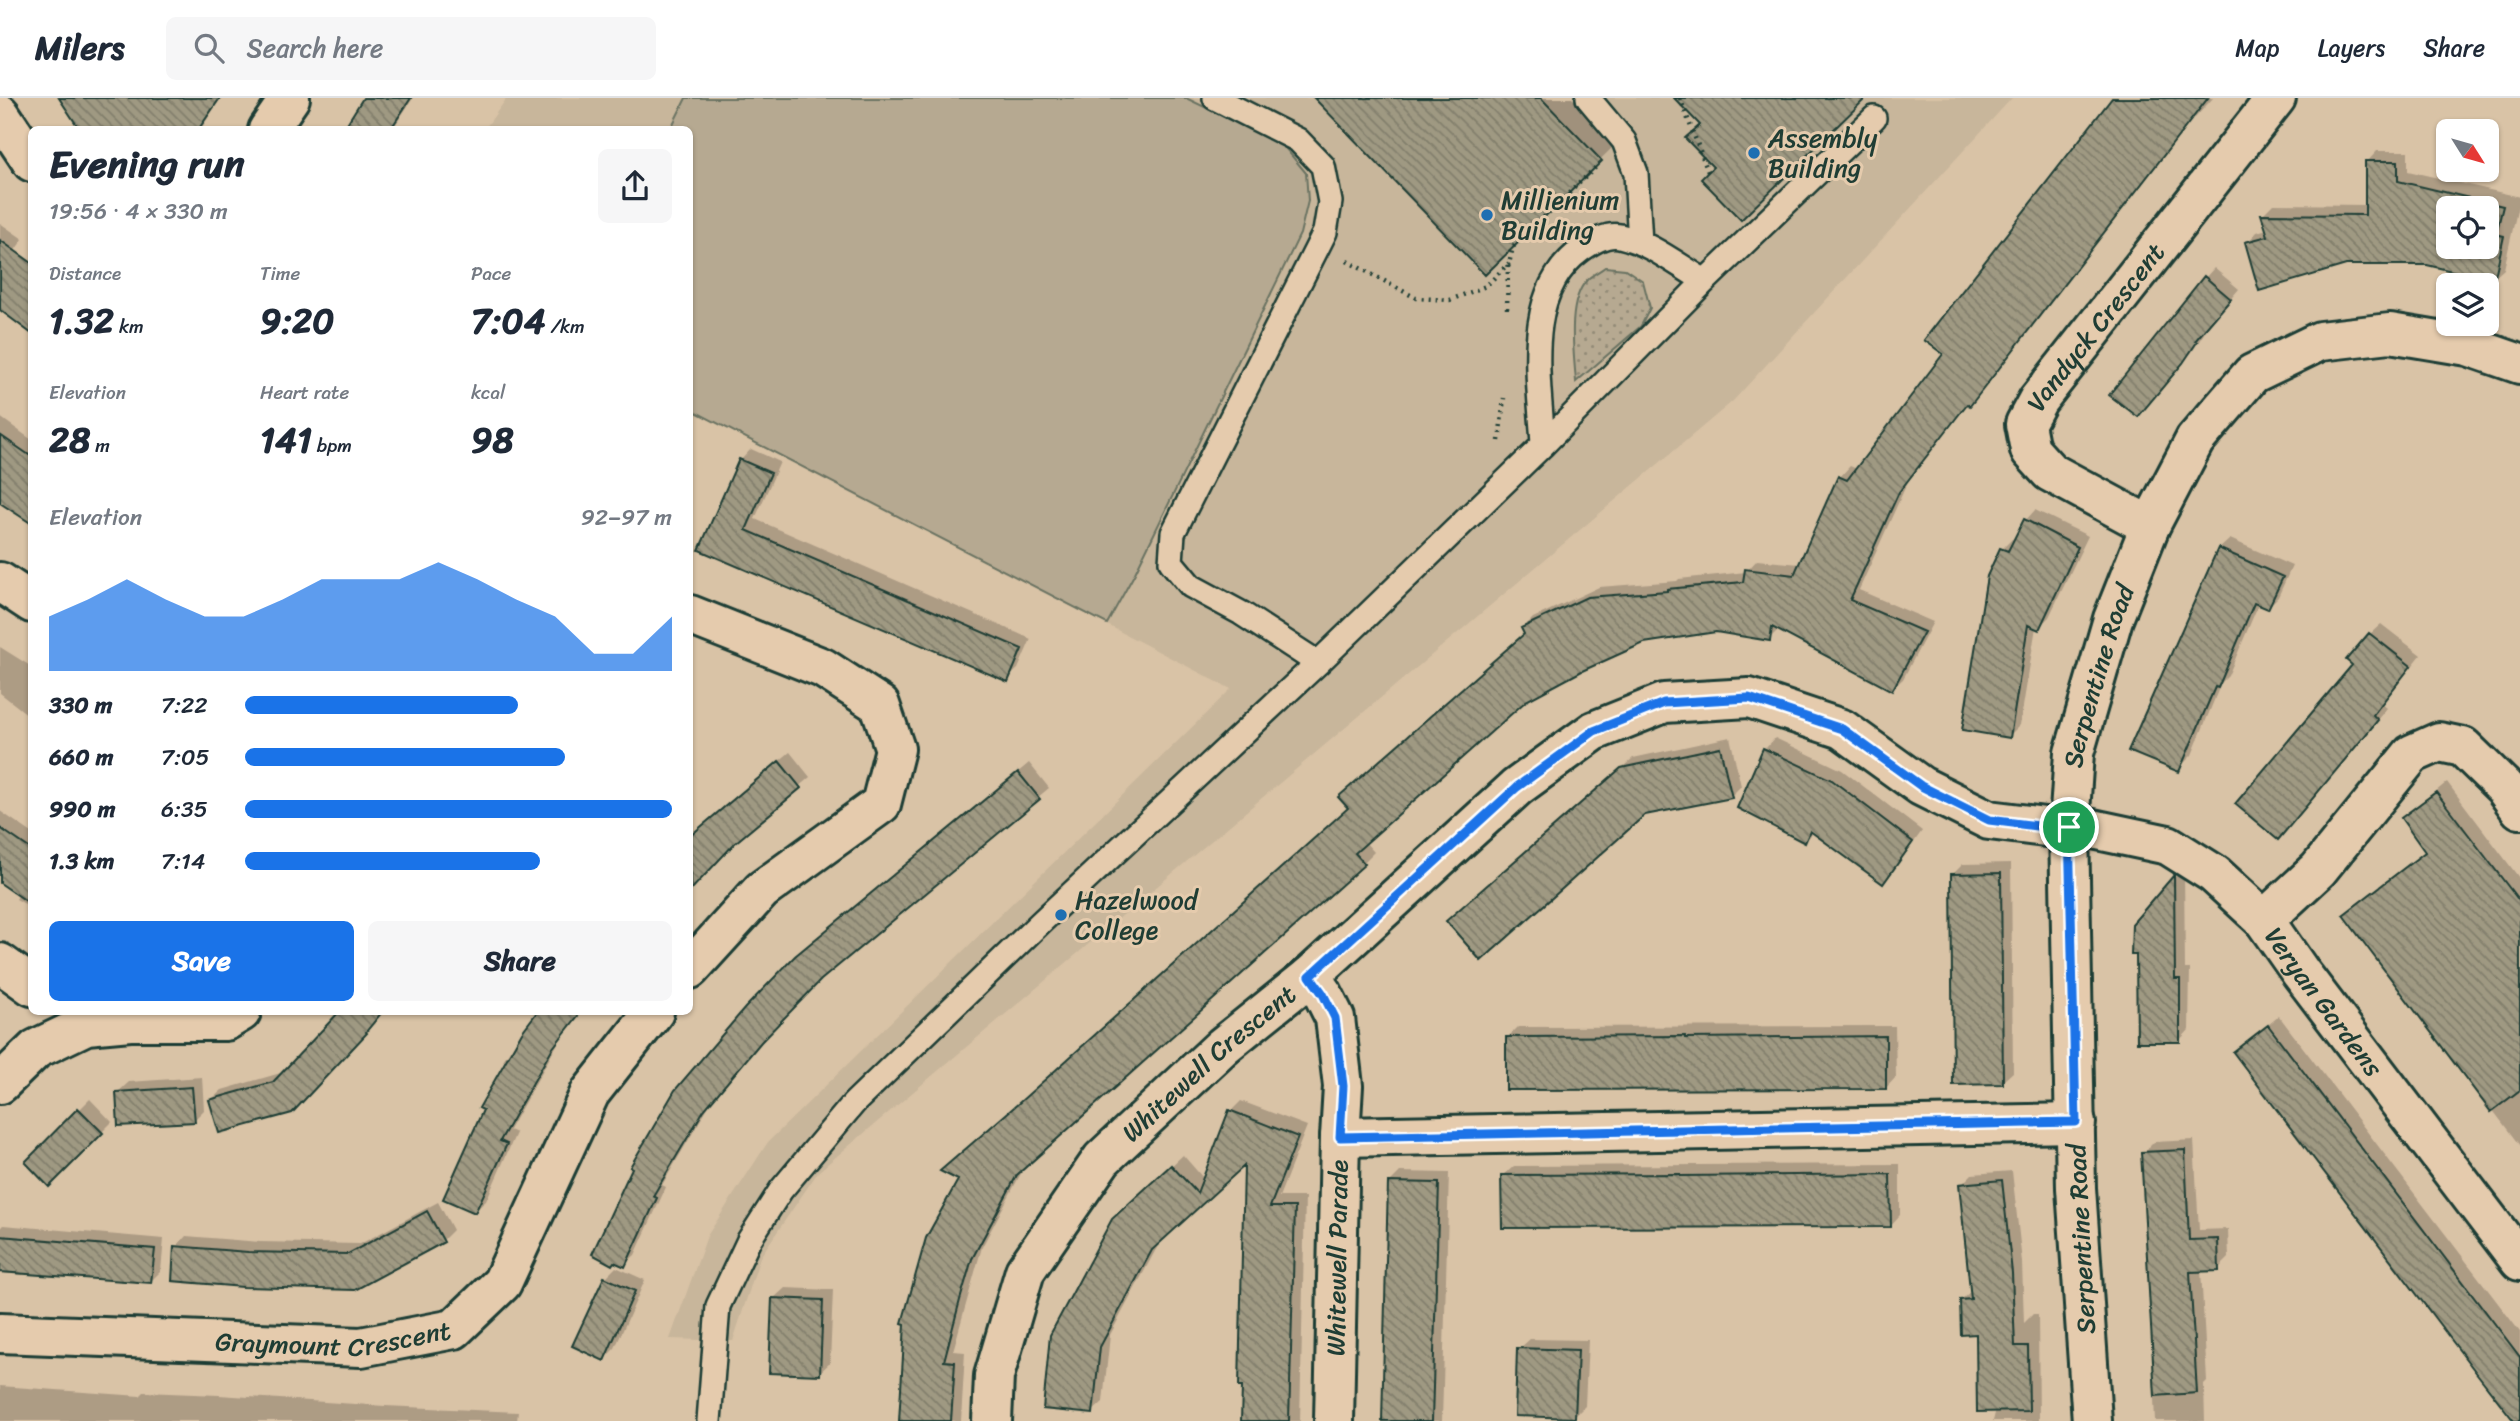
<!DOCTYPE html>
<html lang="en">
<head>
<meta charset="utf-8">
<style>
	:root { --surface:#fff; --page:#f6f6f7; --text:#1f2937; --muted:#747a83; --line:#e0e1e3; --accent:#1a73e8 }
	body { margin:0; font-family:Sriracha,sans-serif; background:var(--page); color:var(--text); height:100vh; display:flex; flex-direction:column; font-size:26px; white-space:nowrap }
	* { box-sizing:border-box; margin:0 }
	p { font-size:23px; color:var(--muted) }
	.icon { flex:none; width:38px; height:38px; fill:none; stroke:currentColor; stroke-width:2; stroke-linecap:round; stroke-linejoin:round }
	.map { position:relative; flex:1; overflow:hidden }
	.panel { position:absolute; left:28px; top:28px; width:665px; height:889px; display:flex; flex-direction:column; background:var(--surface); border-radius:10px; box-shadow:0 2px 5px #0004 }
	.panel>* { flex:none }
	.needle { width:46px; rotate:127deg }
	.controls { position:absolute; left:2436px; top:21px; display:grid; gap:14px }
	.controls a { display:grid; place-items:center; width:63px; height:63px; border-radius:10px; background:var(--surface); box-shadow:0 2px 5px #0004; font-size:35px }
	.pin { position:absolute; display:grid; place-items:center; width:60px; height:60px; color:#fff; margin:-30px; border:4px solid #fff; border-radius:50%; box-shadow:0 2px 7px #0007 }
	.round { display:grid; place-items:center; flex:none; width:74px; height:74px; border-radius:10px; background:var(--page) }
	.headline { display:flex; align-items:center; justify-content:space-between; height:119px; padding:0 21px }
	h1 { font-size:38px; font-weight:700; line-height:52px }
	.metrics { display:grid; grid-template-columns:repeat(3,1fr); gap:10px; height:119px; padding:7px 21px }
	.metrics div { display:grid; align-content:center }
	.metrics b { font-size:35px; font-weight:700 }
	.metrics small { font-size:19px; font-weight:400 }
	.metrics p { font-size:19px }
	.chart { height:196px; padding:14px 21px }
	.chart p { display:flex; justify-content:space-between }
	.chart svg { width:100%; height:126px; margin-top:7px; fill:var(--accent); opacity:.7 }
	.primary-button { display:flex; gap:14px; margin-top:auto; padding:14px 21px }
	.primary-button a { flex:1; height:80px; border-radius:10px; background:var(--accent); color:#fff; font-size:28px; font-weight:700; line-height:80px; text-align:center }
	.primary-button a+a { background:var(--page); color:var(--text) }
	ul { padding:0 21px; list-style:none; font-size:23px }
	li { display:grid; grid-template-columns:112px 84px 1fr; align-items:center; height:52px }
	li i { height:18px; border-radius:9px; background:var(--accent) }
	header { display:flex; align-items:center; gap:42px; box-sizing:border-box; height:98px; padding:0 35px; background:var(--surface); border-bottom:2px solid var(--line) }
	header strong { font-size:33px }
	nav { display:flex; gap:38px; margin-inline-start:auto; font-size:24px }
	.search { width:490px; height:63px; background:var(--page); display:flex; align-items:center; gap:18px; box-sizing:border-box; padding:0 24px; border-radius:10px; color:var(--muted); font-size:26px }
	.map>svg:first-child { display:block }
</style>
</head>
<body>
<header>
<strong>Milers</strong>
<div class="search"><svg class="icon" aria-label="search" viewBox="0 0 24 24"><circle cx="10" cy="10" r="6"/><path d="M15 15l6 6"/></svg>Search here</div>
<nav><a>Map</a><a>Layers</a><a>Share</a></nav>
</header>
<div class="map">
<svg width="2520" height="1323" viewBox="0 0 2520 1323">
	<defs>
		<pattern id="grass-dots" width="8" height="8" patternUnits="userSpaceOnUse" patternTransform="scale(1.75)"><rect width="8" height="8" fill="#b6a991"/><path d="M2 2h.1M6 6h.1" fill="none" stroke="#938b77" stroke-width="1.8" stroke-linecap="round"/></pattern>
		<pattern id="building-back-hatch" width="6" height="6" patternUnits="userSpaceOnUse" patternTransform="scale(1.75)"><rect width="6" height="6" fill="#9f9982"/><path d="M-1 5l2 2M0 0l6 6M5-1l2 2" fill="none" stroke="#817e6b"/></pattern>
	</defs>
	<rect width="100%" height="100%" fill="#d9c3a6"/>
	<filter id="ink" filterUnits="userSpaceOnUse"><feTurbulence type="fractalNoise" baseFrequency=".0143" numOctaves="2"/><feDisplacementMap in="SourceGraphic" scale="14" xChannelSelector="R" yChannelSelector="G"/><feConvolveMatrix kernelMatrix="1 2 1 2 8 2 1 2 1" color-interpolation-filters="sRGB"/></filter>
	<g filter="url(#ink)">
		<!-- built -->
		<path fill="#c8b69b" d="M 507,0 L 2012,0 L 1733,303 L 818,1074 L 760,1159 L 733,1243 L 670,1241 L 707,1138 L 768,1044 L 1231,591 L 690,311 L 690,32 L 484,32 Z"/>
		<!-- grass -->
		<path fill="url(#grass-dots)" stroke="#6a7362" stroke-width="2" d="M 1605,169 L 1625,171 L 1643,183 L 1650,210 L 1641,228 L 1576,284 C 1574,256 1566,204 1587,182 C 1591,177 1600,173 1605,169 Z"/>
		<!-- garden -->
		<path fill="#b6a991" stroke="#6a7362" stroke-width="2" d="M 686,0 L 1186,0 L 1282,46 L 1306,75 L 1308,103 L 1300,136 L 1135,475 L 1107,526 L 690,311 L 690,32 L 670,32 Z"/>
		<!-- shadow -->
		<path fill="#0003" fill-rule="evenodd" d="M 62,0 L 221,0 L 200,32 L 82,32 Z
			M 366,0 L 413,0 L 392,32 L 345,32 Z
			M 1317,0 L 1572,0 L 1616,46 L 1485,174 Z
			M 2114,0 L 2213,0 L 2195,20 L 2194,19 L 1980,295 L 1970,306 L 1968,305 L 1909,381 L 1859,492 L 1933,524 L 1903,581 L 1892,591 L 1779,531 L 1769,541 L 1716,532 L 1643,544 L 1581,571 L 1525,601 L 1365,744 L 1374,754 L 1363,765 L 1026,1066 L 982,1149 L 953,1253 L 965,1254 L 961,1323 L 901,1323 L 1033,994 L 1350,710 L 1525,535 L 1523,530 L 1533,520 L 1599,489 L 1677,483 L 1679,481 L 1746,474 L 1757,462 L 1800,466 L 1840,379 L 1850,368 L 1857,371 L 1946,256 L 1927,241 L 1999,145 Z
			M 2377,53 L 2408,53 L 2408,73 L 2520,99 L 2504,171 L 2493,181 L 2427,165 L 2247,145 L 2257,134 L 2267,131 L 2263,116 L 2273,106 L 2367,107 L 2367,64 ZM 2448,110 L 2487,110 L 2487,149 L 2448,149 Z
			M 0,125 L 23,141 L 0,174 Z
			M 2214,170 L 2239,191 L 2203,233 L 2205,234 L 2192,254 L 2147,307 L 2205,180 Z
			M 0,319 L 32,342 L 32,366 L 0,378 Z
			M 751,351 L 780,364 L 755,421 L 1031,541 L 1018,571 L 1007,581 L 702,451 L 741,362 Z
			M 2035,412 L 2088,438 L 2049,519 L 2038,530 L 2036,529 L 2020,627 L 2009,638 L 2002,451 L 2012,441 L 2016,442 L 2025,423 Z
			M 2230,441 L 2292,468 L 2278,499 L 2268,509 L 2259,505 L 2228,578 L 2221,585 L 2192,657 L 2181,668 L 2219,451 Z
			M 2381,526 L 2421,557 L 2382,606 L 2387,610 L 2288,729 L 2354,566 L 2370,536 Z
			M 0,549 L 32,569 L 32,620 L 0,595 Z
			M 1730,639 L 1741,688 L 1731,698 L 1644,716 L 1459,813 L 1633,660 Z
			M 1775,640 L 1842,672 L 1922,733 L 1893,773 L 1883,784 L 1814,734 L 1805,743 L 1765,651 Z
			M 790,654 L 810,679 L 737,741 L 690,791 L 690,744 L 723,709 Z
			M 1029,665 L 1049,690 L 822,878 L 772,931 L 714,999 L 662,1087 L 666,1089 L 635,1157 L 624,1167 L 594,1155 L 808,848 Z
			M 2447,684 L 2520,781 L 2520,1048 L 2345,817 L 2426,753 L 2403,721 Z
			M 0,713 L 32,735 L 32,810 L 16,801 L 19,796 L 0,783 Z
			M 2011,765 L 2013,974 L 2002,984 L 1953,776 L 1963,766 Z
			M 2184,769 L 2185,871 L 2190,871 L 2189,932 L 2179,943 L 2138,855 L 2134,826 Z
			M 341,914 L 382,914 L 375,923 L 376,924 L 291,1013 L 211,1002 L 222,992 L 284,974 Z
			M 539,914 L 582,914 L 562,938 L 509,1032 L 516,1035 L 486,1103 L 475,1113 L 506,965 L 503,962 Z
			M 2279,918 L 2520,1234 L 2520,1323 L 2516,1323 L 2235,954 Z
			M 1895,928 L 1896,979 L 1886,990 L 1507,940 L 1518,929 Z
			M 202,979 L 204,1012 L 194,1022 L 118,994 L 129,984 Z
			M 90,1001 L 112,1024 L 49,1087 L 27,1064 Z
			M 1241,1003 L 1307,1028 L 1279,1099 L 1305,1099 L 1300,1323 L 1241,1323 L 1246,1064 L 1161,1142 L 1110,1237 L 1103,1304 L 1092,1314 L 1044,1309 L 1121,1115 L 1183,1057 L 1204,1081 L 1231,1013 Z
			M 2194,1042 L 2199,1132 L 2228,1131 L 2229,1160 L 2218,1171 L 2201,1171 L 2207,1283 L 2204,1286 L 2205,1323 L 2155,1323 L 2143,1055 L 2154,1044 Z
			M 1900,1066 L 1900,1117 L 1890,1128 L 1503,1078 L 1514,1068 Z
			M 2012,1073 L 2022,1164 L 2024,1225 L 2033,1216 L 2038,1216 L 2039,1323 L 1993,1323 L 1996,1311 L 1978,1234 L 1961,1202 L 1972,1192 L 1961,1087 L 1972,1076 Z
			M 1400,1074 L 1449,1075 L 1442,1323 L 1383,1323 L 1390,1084 Z
			M 438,1104 L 453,1132 L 443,1142 L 354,1190 L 176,1149 L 186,1138 L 260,1144 L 360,1146 Z
			M 3,1127 L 164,1141 L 161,1173 L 150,1184 L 25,1174 L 23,1177 L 0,1175 L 0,1130 Z
			M 616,1169 L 645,1182 L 615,1250 L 604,1261 L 605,1180 Z
			M 785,1190 L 833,1192 L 830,1265 L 819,1275 L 774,1200 Z
			M 1530,1241 L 1588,1242 L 1585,1308 L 1575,1318 L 1519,1251 Z
			M 0,1288 L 140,1298 L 144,1294 L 219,1297 L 385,1308 L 518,1314 L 517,1323 L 0,1323 Z"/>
		<!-- building -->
		<path fill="url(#building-back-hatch)" stroke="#1f3d34" stroke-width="2" fill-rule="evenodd" d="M 59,0 L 220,0 L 198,32 L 80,32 Z
			M 363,0 L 411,0 L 390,32 L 343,32 Z
			M 1314,0 L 1541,0 L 1602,63 L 1485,177 Z
			M 1674,0 L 1866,0 L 1741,122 L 1701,81 L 1713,69 L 1685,40 L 1700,27 Z
			M 2112,0 L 2208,0 L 1970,308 L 1967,306 L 1899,394 L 1850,502 L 1924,534 L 1892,593 L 1772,529 L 1770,543 L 1716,534 L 1644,545 L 1582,573 L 1526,603 L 1355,755 L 1365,766 L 1017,1077 L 972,1161 L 960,1202 L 944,1263 L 955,1264 L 951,1323 L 899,1323 L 905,1226 L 902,1225 L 926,1140 L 958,1082 L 940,1073 L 1020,1004 L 1348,710 L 1338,699 L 1524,536 L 1521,530 L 1587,499 L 1667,493 L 1667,491 L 1743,484 L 1745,471 L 1794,477 L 1838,378 L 1847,382 L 1943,256 L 1924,242 Z
			M 2365,63 L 2398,63 L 2398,83 L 2503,108 L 2496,136 L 2504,138 L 2494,183 L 2427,167 L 2346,167 L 2259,193 L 2245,144 L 2268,138 L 2261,116 L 2365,117 ZM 2448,110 L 2487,110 L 2487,149 L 2448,149 Z
			M 0,142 L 32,165 L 32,236 L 0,212 Z
			M 2204,178 L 2231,201 L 2195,243 L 2197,244 L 2183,265 L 2138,319 L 2109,297 Z
			M 0,337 L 32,359 L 32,426 L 0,405 Z
			M 739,361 L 771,375 L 746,432 L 1022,551 L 1008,584 L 699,452 Z
			M 2024,421 L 2078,449 L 2039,532 L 2028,527 L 2010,640 L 1962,632 L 1987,478 L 2000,450 L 2008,453 Z
			M 2218,450 L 2283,479 L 2268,511 L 2254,505 L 2218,590 L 2215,589 L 2179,674 L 2128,653 Z
			M 2369,535 L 2411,568 L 2373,617 L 2378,622 L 2278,742 L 2235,706 L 2352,567 L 2346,562 Z
			M 1720,649 L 1732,700 L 1645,717 L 1481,863 L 1446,823 L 1621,670 Z
			M 1763,650 L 1832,682 L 1913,744 L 1883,786 L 1810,733 L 1805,745 L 1737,710 Z
			M 779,663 L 801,690 L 735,745 L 690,793 L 690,738 Z
			M 1018,674 L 1040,701 L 821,882 L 761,944 L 704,1012 L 653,1098 L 657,1100 L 625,1169 L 614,1164 L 612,1167 L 592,1156 L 632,1070 L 630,1069 L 675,992 L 745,910 L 795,858 Z
			M 2436,694 L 2520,804 L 2520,992 L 2491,1014 L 2343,817 L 2425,754 L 2401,720 Z
			M 0,730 L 32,752 L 32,807 L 0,785 Z
			M 2001,775 L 2003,986 L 1953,987 L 1951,776 Z
			M 2174,777 L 2175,881 L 2180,881 L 2180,944 L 2137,944 L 2136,857 L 2131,857 L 2132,826 Z
			M 339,914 L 382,914 L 366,934 L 367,935 L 292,1015 L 219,1035 L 209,1002 L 273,984 Z
			M 537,914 L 581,914 L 552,951 L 500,1043 L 507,1046 L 475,1115 L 443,1101 L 483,1012 L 479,1010 L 522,934 Z
			M 2268,927 L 2520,1259 L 2520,1323 L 2514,1323 L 2478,1277 L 2233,954 Z
			M 1685,938 L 1685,940 L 1886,938 L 1886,991 L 1506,992 L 1506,939 Z
			M 192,989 L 195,1024 L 118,1028 L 116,994 Z
			M 78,1010 L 103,1035 L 49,1089 L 25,1064 Z
			M 1229,1012 L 1298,1039 L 1270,1109 L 1295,1109 L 1289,1323 L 1241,1323 L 1242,1289 L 1239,1289 L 1244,1068 L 1152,1152 L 1100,1249 L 1093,1316 L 1043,1311 L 1050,1237 L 1112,1121 L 1171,1067 L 1197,1095 Z
			M 2185,1052 L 2189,1142 L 2218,1141 L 2219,1173 L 2190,1174 L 2197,1295 L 2155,1298 L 2141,1054 Z
			M 1680,1076 L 1680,1078 L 1890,1076 L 1891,1129 L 1502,1130 L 1501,1077 Z
			M 2002,1082 L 2012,1175 L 2015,1248 L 2028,1248 L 2029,1313 L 1977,1314 L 1976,1236 L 1961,1237 L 1960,1202 L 1971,1201 L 1959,1086 Z
			M 1388,1084 L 1439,1085 L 1432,1323 L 1382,1323 Z
			M 427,1113 L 444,1144 L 355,1192 L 243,1189 L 172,1183 L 174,1148 L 248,1154 L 348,1156 Z
			M 0,1138 L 155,1151 L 151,1185 L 0,1174 Z
			M 604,1179 L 635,1193 L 604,1263 L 572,1248 Z
			M 772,1200 L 823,1202 L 820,1277 L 769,1275 Z
			M 1517,1250 L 1578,1252 L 1575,1320 L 1515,1318 Z"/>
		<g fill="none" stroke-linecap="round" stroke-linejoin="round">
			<defs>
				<path id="service" d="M 1215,0 L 1298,42 L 1323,68 L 1330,104 L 1325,134 L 1318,148 L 1173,435 L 1171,464 L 1191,488 L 1241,515 L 1318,565
					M 1588,0 L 1624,43 L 1636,75 L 1640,145
					M 1543,347 C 1540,285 1521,195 1581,152 C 1592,144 1607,135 1620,138 C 1651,145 1679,168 1705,183
					M 709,1323 L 718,1208 L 749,1142 L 781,1092 L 854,1005 L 1040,825 L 1318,565 L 1543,347 L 1705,183 L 1874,20"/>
				<g id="minor">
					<path d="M 0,16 L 32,64"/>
					<path d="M 268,32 L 290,0"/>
					<path id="s1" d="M 2150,428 L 2050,374 L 2030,352 L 2025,326 L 2038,302 L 2276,0"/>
					<path d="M 0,484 L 32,505"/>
					<path d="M 690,517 L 823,570 L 880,607 L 895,651 L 881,706 L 762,792 L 690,871"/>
					<path d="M 2264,822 L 2318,772 L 2412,656 L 2439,644 L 2463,649 L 2504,689 L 2520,711"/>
					<path d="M 0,865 L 32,888"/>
					<path d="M 1310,878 L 1323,896 L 1335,920 L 1343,988 L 1340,1039 L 1334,1323"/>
					<path d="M 0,986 L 36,951 L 86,927 L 130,923 L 226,923 L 241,914"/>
					<path d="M 1340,1039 L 2076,1025"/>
					<path id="s2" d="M 0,1235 L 361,1249 L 454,1231 L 502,1185 L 590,995 L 654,914"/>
					<path id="s3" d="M 992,1323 L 994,1278 L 1025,1173 L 1102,1061 L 1223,948 L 1310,878 L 1517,689 L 1594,633 L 1664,605 L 1749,600 L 1842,631 L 1921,688 L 1989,722 L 2045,729 L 2088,730 L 2168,747 L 2214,776 L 2264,822 L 2301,875 L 2520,1163"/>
					<path id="s4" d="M 2092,1323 L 2076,1090 L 2069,729 L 2074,655 L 2113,521 L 2150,428 L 2195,342 L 2252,276 L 2320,243 L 2390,235 L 2468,248 L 2520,266"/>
				</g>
			</defs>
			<!-- service casing -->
			<use href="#service" stroke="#1f3d34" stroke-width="28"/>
			<!-- minor casing -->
			<use href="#minor" stroke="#1f3d34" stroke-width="44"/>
			<!-- path -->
			<path stroke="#1f3d34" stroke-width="4.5" stroke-dasharray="2 5" stroke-linecap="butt" d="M 1680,0 L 1708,74
				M 1347,163 L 1416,200 L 1450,202 L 1486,188 L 1509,165
				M 1507,211 L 1508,170 L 1513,149 L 1598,67
				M 1499,343 L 1504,300"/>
			<!-- service -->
			<use href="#service" stroke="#e5cbad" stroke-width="23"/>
			<!-- minor -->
			<use href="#minor" stroke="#e5cbad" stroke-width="38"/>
		</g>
	</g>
	<g fill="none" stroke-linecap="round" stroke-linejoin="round" filter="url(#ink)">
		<defs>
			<path id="route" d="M 1749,600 L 1842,631 L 1921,688 L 1989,722 L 2045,729 L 2069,729 L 2076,1024 L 1340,1039 L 1343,988 L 1335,920 L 1323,896 L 1310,878 L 1517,689 L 1594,633 L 1664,605 Z"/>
		</defs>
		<!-- route casing -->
		<use href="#route" stroke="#fff" stroke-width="14"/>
		<!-- route -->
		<use href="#route" stroke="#1a73e8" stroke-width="9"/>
	</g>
	<!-- markers -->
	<g fill="#1f6fb2" stroke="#e5cbad" stroke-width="2.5">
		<circle cx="1754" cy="55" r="7"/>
		<circle cx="1487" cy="117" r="7"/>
		<circle cx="1061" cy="817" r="7"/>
	</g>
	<g text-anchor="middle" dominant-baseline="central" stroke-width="6" stroke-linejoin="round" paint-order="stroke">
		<!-- poi labels -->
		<g font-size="26" fill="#1f3d34" stroke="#e5cbad" text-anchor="start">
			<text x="1768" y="40">Assembly<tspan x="1768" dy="30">Building</tspan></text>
			<text x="1501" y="102">Millienium<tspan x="1501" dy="30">Building</tspan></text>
			<text x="1075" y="802">Hazelwood<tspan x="1075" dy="30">College</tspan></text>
		</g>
		<!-- street labels -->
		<g font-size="26" fill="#1f3d34" stroke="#e5cbad">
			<text stroke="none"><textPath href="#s1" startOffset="290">Vandyck Crescent</textPath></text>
			<text stroke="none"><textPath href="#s4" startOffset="749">Serpentine Road</textPath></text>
			<text stroke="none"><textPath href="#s3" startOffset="1780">Veryan Gardens</textPath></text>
			<text stroke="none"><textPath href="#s3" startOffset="434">Whitewell Crescent</textPath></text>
			<text transform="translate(2081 1141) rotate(-93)">Serpentine Road</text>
			<text transform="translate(1337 1160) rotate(-89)">Whitewell Parade</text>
			<text stroke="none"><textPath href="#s2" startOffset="334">Graymount Crescent</textPath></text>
		</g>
	</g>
</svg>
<div class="controls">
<a><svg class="needle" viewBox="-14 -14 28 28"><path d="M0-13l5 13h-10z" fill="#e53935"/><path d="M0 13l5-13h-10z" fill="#747a83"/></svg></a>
<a><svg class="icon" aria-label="locate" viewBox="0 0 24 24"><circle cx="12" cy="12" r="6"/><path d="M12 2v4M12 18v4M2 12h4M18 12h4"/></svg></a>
<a><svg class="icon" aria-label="layers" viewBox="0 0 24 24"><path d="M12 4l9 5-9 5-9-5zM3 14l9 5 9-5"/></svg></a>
</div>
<div class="pin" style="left:2069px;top:729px;background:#1e9e55"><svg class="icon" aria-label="arrive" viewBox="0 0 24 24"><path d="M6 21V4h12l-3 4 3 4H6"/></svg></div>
<section class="panel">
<div class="headline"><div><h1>Evening run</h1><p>19:56 · 4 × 330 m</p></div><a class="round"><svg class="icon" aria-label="share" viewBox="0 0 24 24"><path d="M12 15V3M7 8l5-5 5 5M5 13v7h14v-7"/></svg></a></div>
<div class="metrics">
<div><p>Distance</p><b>1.32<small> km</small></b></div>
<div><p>Time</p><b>9:20</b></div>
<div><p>Pace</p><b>7:04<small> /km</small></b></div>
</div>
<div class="metrics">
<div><p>Elevation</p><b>28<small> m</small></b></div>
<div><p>Heart rate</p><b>141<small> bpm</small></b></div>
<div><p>kcal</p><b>98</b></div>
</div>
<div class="chart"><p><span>Elevation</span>92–97 m</p>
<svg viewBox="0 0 160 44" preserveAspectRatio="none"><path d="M0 44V25L10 19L20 12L30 19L40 25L50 25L60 19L70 12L80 12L90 12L100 6L110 12L120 19L130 25L140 38L150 38L160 25V44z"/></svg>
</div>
<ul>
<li><b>330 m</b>7:22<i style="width:64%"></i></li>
<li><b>660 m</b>7:05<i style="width:75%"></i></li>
<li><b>990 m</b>6:35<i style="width:100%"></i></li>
<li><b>1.3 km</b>7:14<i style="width:69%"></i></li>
</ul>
<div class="primary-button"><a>Save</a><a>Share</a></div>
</section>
</div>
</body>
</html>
